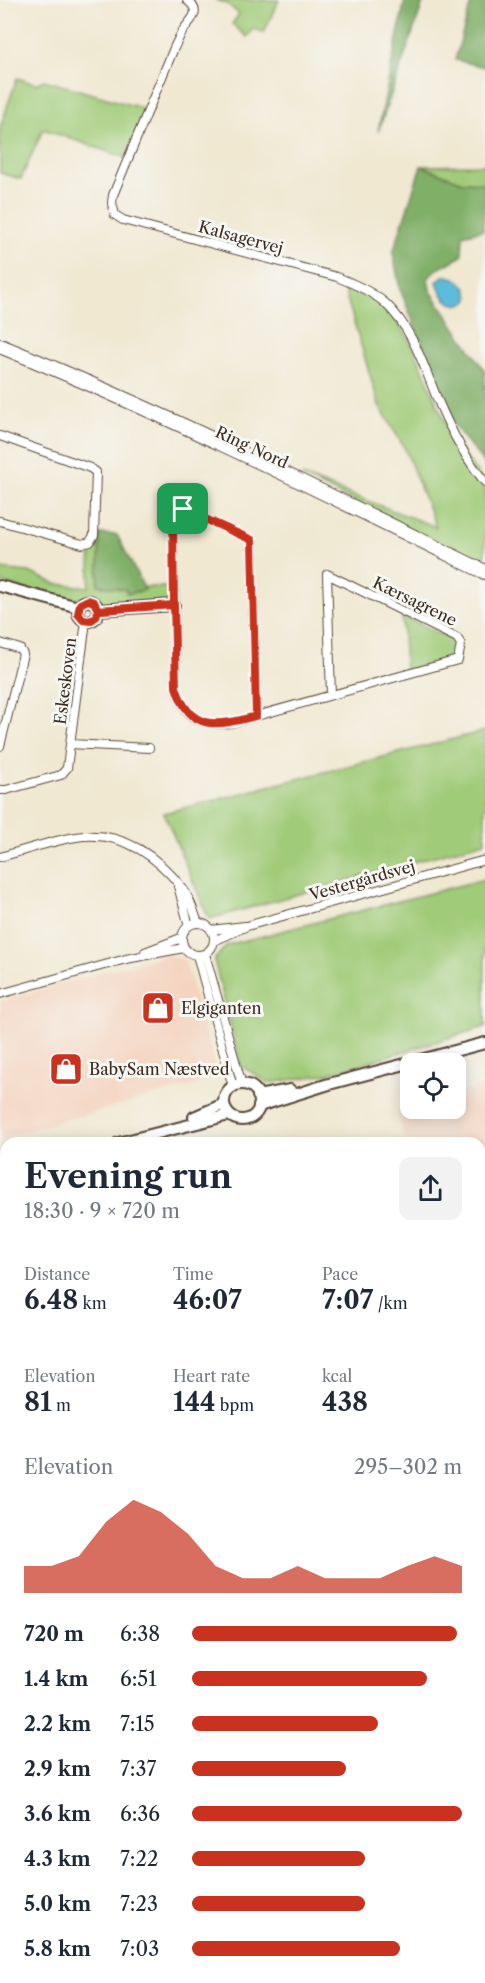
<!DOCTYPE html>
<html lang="en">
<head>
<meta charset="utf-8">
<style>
	:root { --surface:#fff; --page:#f2f2f3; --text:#1f2937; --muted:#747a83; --accent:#c8321e }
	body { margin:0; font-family:"Libre Caslon Text",serif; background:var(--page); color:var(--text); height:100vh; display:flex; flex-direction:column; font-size:22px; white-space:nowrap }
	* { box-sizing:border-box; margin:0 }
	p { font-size:20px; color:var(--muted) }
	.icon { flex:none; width:33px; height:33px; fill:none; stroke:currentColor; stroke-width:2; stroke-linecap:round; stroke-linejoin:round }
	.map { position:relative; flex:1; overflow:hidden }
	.drawer { position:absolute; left:0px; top:1137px; width:486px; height:846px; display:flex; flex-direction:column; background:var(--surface); border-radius:18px 18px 0 0; box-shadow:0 3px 15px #0003 }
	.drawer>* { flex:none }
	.buttons { position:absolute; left:400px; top:1053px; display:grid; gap:12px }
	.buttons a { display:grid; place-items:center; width:66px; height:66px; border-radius:12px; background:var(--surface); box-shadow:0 3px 15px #0003; font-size:30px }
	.pin { position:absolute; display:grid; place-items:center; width:51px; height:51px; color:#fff; margin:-26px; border-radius:12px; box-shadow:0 3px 9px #0006 }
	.round { display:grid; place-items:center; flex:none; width:63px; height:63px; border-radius:12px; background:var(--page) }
	.overview { display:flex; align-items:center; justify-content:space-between; height:102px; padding:0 24px }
	h1 { font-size:33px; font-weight:800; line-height:45px }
	.metrics { display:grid; grid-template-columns:repeat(3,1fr); gap:9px; height:102px; padding:6px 24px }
	.metrics div { display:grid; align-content:center }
	.metrics b { font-size:26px; font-weight:800 }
	.metrics small { font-size:16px; font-weight:400 }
	.metrics p { font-size:16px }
	.chart { height:168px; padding:12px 24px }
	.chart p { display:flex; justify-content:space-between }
	.chart svg { width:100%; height:108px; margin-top:6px; fill:var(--accent); opacity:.7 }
	ul { padding:0 24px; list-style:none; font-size:20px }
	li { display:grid; grid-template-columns:96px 72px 1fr; align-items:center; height:45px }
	li i { height:15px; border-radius:8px; background:var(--accent) }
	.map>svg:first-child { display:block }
</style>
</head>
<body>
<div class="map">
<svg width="485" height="1983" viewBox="0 0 485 1983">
	<rect width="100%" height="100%" fill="#f6f6f2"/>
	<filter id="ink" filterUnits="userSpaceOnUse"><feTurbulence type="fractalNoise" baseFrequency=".0167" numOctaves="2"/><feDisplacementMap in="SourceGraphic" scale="12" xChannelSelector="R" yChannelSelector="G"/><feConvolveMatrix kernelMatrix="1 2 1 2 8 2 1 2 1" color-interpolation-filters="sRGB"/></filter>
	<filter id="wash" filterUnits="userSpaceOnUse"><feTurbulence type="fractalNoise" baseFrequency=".008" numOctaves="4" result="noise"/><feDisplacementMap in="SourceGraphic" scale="24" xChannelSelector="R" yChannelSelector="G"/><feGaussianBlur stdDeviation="1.35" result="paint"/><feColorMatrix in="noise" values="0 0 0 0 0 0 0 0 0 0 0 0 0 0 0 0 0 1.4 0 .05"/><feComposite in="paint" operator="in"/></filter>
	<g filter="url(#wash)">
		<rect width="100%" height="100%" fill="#f0e8d1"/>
		<!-- built -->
		<path fill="#f4d4bf" d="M 168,954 L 185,961 L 214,1064 L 208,1081 L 0,1138 L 0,1001 Z
			M 485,1085 L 485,1239 L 480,1225 L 480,1143 L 406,1143 L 397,1111 L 411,1107 L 411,1108 L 456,1108 L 456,1094 Z
			M 6,1223 L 6,1660 L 0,1663 L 0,1225 Z
			M 485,1273 L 485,1553 L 480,1554 L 480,1274 Z"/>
		<!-- green -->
		<path fill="#a0cb78" stroke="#6e7a4b" stroke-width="1.5" d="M 216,0 L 279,0 L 264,32 L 253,29 L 247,37 L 232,24 L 239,14 L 227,4 Z
			M 17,78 L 36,84 L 44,80 L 145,109 L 126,158 L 43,129 L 21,179 L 0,173 L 0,128 Z
			M 485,165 L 485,183 L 463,182 L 421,166 Z
			M 342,282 L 364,291 L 384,306 L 399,324 L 413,346 L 451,436 L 485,484 L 485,567 L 302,476 L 436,527 L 405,449 L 379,405 Z
			M 100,534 L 98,585 L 127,590 L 127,594 L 145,590 L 143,587 L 171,587 L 172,602 L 102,604 C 90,592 91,597 78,599 C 61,602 18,587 0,582 L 0,569 L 29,572 L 56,584 L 89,587 L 91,550 Z
			M 402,616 L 455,640 L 459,645 L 455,657 L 405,671 Z
			M 485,731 L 485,842 L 209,919 L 164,813 Z
			M 485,879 L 485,1027 L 328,1074 L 269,1083 L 241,1066 L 214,960 L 227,945 Z
			M 480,1599 L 485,1599 L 485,1687 L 480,1693 Z
			M 6,1907 L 6,1977 L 313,1977 L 310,1983 L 0,1983 L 0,1918 Z"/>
		<!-- forest -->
		<path fill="#80af68" stroke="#5e6c43" stroke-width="1.5" d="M 405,0 L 424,0 L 378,132 Z
			M 472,0 L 485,0 L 485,67 L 455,60 Z
			M 421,166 L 463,182 L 485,183 L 483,230 L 463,235 L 462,256 L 434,271 L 428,279 L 430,290 L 485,371 L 485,464 L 456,428 L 400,289 L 393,253 Z
			M 100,534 L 117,535 L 145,590 L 127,594 L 126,590 L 98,585 Z"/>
		<!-- water -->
		<path fill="#5dbcdb" stroke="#4c737c" stroke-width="1.5" d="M 443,276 C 456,275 469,286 469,300 C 453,312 441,297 437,282 Z
			M 5,1969 L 6,1977 L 187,1977 L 187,1983 L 0,1983 L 0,1972 Z"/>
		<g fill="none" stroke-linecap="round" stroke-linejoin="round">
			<!-- stream -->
			<path stroke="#5dbcdb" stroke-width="2" d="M 480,1656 L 485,1649
				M 480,1769 L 485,1760
				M 213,1977 L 218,1983"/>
		</g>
	</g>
	<g filter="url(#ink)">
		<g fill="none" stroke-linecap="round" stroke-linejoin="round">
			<defs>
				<path id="street" d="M 187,0 C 202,12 192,18 184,29 C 180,35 177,42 174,48 L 113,195 L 112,203 L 115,215 L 123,220 L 337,277 C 354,284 371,291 385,303 C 414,330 424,368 439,403 C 451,431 465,458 485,482
					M 0,436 L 90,468 L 96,472 L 94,535 L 90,542 L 82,544 L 0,521
					M 0,643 L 20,649 L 23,654 L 0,746
					M 256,715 L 252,540 L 188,511 L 178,510 L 173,515 L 176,687 C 185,718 199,727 231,723 L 458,660 L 461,644 L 457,638 L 327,574 L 331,695
					M 70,744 L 149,748
					M 0,790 L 6,790 L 61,775 L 67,768 L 68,760 L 86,621
					M 0,857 C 23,851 54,840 76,837 C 122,830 157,856 183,889 C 190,898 194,912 198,923
					M 178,886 L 189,926
					M182 939a16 16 0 1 1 32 0a16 16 0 1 1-32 0Z
					M 211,930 L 245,926
					M 214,941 L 247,926 L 485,860
					M 145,952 L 181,938
					M 205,954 L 242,1085
					M 197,955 L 233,1087
					M 0,994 L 126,959 L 184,948
					M 480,1340 L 485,1337
					M 0,1489 L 6,1487
					M 480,1778 L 485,1770
					M 352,1983 L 356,1977"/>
				<path id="secondary" d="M 0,586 L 78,607
					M78 611a10 10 0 1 1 20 0a10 10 0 1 1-20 0Z
					M 98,610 L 174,605
					M224 1102a18 18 0 1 1 36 0a18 18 0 1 1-36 0Z
					M 258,1096 L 290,1090
					M 259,1106 L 329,1084 L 485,1043
					M 194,1117 L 224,1104
					M 118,1143 L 229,1115
					M 0,1176 L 6,1174
					M 317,1983 L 320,1977"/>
				<path id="highway" d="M 0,346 C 165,413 325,493 485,572"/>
			</defs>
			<!-- street casing -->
			<use href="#street" stroke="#564639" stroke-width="10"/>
			<!-- secondary casing -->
			<use href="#secondary" stroke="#564639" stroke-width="14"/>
			<!-- highway casing -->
			<use href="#highway" stroke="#564639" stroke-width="16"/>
			<!-- street -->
			<use href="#street" stroke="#fff" stroke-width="8"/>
			<!-- secondary -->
			<use href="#secondary" stroke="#fff" stroke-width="10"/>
			<!-- highway -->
			<use href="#highway" stroke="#fff" stroke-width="14"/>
			<defs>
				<path id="rail" d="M 480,1712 L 485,1712
					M 0,1753 L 6,1752"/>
			</defs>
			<!-- rail casing -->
			<use href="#rail" stroke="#3b2a1e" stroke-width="4.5"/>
			<!-- rail -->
			<use href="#rail" stroke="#f6f6f2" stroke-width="2" stroke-dasharray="7" stroke-linecap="butt"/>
			<defs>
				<path id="secondary-bridge" d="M 480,1718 L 485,1712"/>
			</defs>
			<!-- secondary-bridge casing -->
			<use href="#secondary-bridge" stroke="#564639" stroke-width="14" stroke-linecap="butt"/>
			<!-- secondary-bridge -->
			<use href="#secondary-bridge" stroke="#fff" stroke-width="10"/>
		</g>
	</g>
	<g fill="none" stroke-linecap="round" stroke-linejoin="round" filter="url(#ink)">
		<defs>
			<path id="route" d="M 183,509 L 175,512 L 173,515 L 174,605 L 98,610 L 94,602 L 88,600 L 80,604 L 78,614 L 83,620 L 90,621 L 96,617 L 98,610 L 102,610 L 174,605 L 176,687 C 190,733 218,726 256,716 L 252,540 L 183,509"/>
		</defs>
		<!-- route casing -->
		<use href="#route" stroke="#fff" stroke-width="12"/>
		<!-- route -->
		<use href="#route" stroke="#c8321e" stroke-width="8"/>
	</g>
	<!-- icons -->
	<defs>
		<symbol id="shop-square" viewBox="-11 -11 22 22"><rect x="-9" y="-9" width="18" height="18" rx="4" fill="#c8321e" stroke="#f6f6f2"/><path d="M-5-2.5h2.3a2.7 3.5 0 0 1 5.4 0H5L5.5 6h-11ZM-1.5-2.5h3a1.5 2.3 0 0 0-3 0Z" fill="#fff"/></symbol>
	</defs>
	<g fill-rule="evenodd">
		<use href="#shop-square" x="139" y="989" width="38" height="38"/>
		<use href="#shop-square" x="47" y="1050" width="38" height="38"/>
	</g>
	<g text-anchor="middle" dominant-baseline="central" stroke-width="6" stroke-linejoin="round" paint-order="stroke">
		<!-- street labels -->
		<g font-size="16" fill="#3b2a1e" stroke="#f6f6f2">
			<text transform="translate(241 237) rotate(15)">Kalsagervej</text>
			<text transform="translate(252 447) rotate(25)">Ring Nord</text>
			<text transform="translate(415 601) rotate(26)">Kærsagrene</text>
			<text transform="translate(65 681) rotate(-83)">Eskeskoven</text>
			<text transform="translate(362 880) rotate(-16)">Vestergårdsvej</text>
		</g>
		<!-- poi labels -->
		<g font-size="16" fill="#3b2a1e" stroke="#f6f6f2" text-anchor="start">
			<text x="181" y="1008">Elgiganten</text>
			<text x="89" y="1069">BabySam Næstved</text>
		</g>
	</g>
</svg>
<div class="buttons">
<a><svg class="icon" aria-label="locate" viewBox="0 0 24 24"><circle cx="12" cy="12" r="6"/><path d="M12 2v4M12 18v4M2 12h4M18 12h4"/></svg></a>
</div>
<div class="pin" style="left:183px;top:509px;background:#1e9e55"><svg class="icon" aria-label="arrive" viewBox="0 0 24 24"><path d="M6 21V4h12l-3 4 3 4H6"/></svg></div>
<section class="drawer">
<div class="overview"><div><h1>Evening run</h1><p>18:30 · 9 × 720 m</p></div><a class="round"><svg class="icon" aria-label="share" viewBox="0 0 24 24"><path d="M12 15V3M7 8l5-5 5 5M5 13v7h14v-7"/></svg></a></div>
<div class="metrics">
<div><p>Distance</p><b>6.48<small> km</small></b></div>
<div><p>Time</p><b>46:07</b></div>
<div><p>Pace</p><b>7:07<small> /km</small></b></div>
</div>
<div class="metrics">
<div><p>Elevation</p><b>81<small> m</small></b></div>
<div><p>Heart rate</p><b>144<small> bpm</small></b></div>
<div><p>kcal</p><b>438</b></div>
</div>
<div class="chart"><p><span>Elevation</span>295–302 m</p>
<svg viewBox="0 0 160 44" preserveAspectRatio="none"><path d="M0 44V33L10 33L20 29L30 15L40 6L50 11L60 20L70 33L80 38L90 38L100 33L110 38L120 38L130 38L140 33L150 29L160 33V44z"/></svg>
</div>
<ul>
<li><b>720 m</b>6:38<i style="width:98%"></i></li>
<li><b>1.4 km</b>6:51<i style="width:87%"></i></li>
<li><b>2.2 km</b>7:15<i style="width:69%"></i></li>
<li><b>2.9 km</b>7:37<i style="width:57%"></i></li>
<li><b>3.6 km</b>6:36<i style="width:100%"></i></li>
<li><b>4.3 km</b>7:22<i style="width:64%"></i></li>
<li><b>5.0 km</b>7:23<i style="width:64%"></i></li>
<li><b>5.8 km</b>7:03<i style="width:77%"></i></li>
</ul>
</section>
</div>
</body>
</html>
